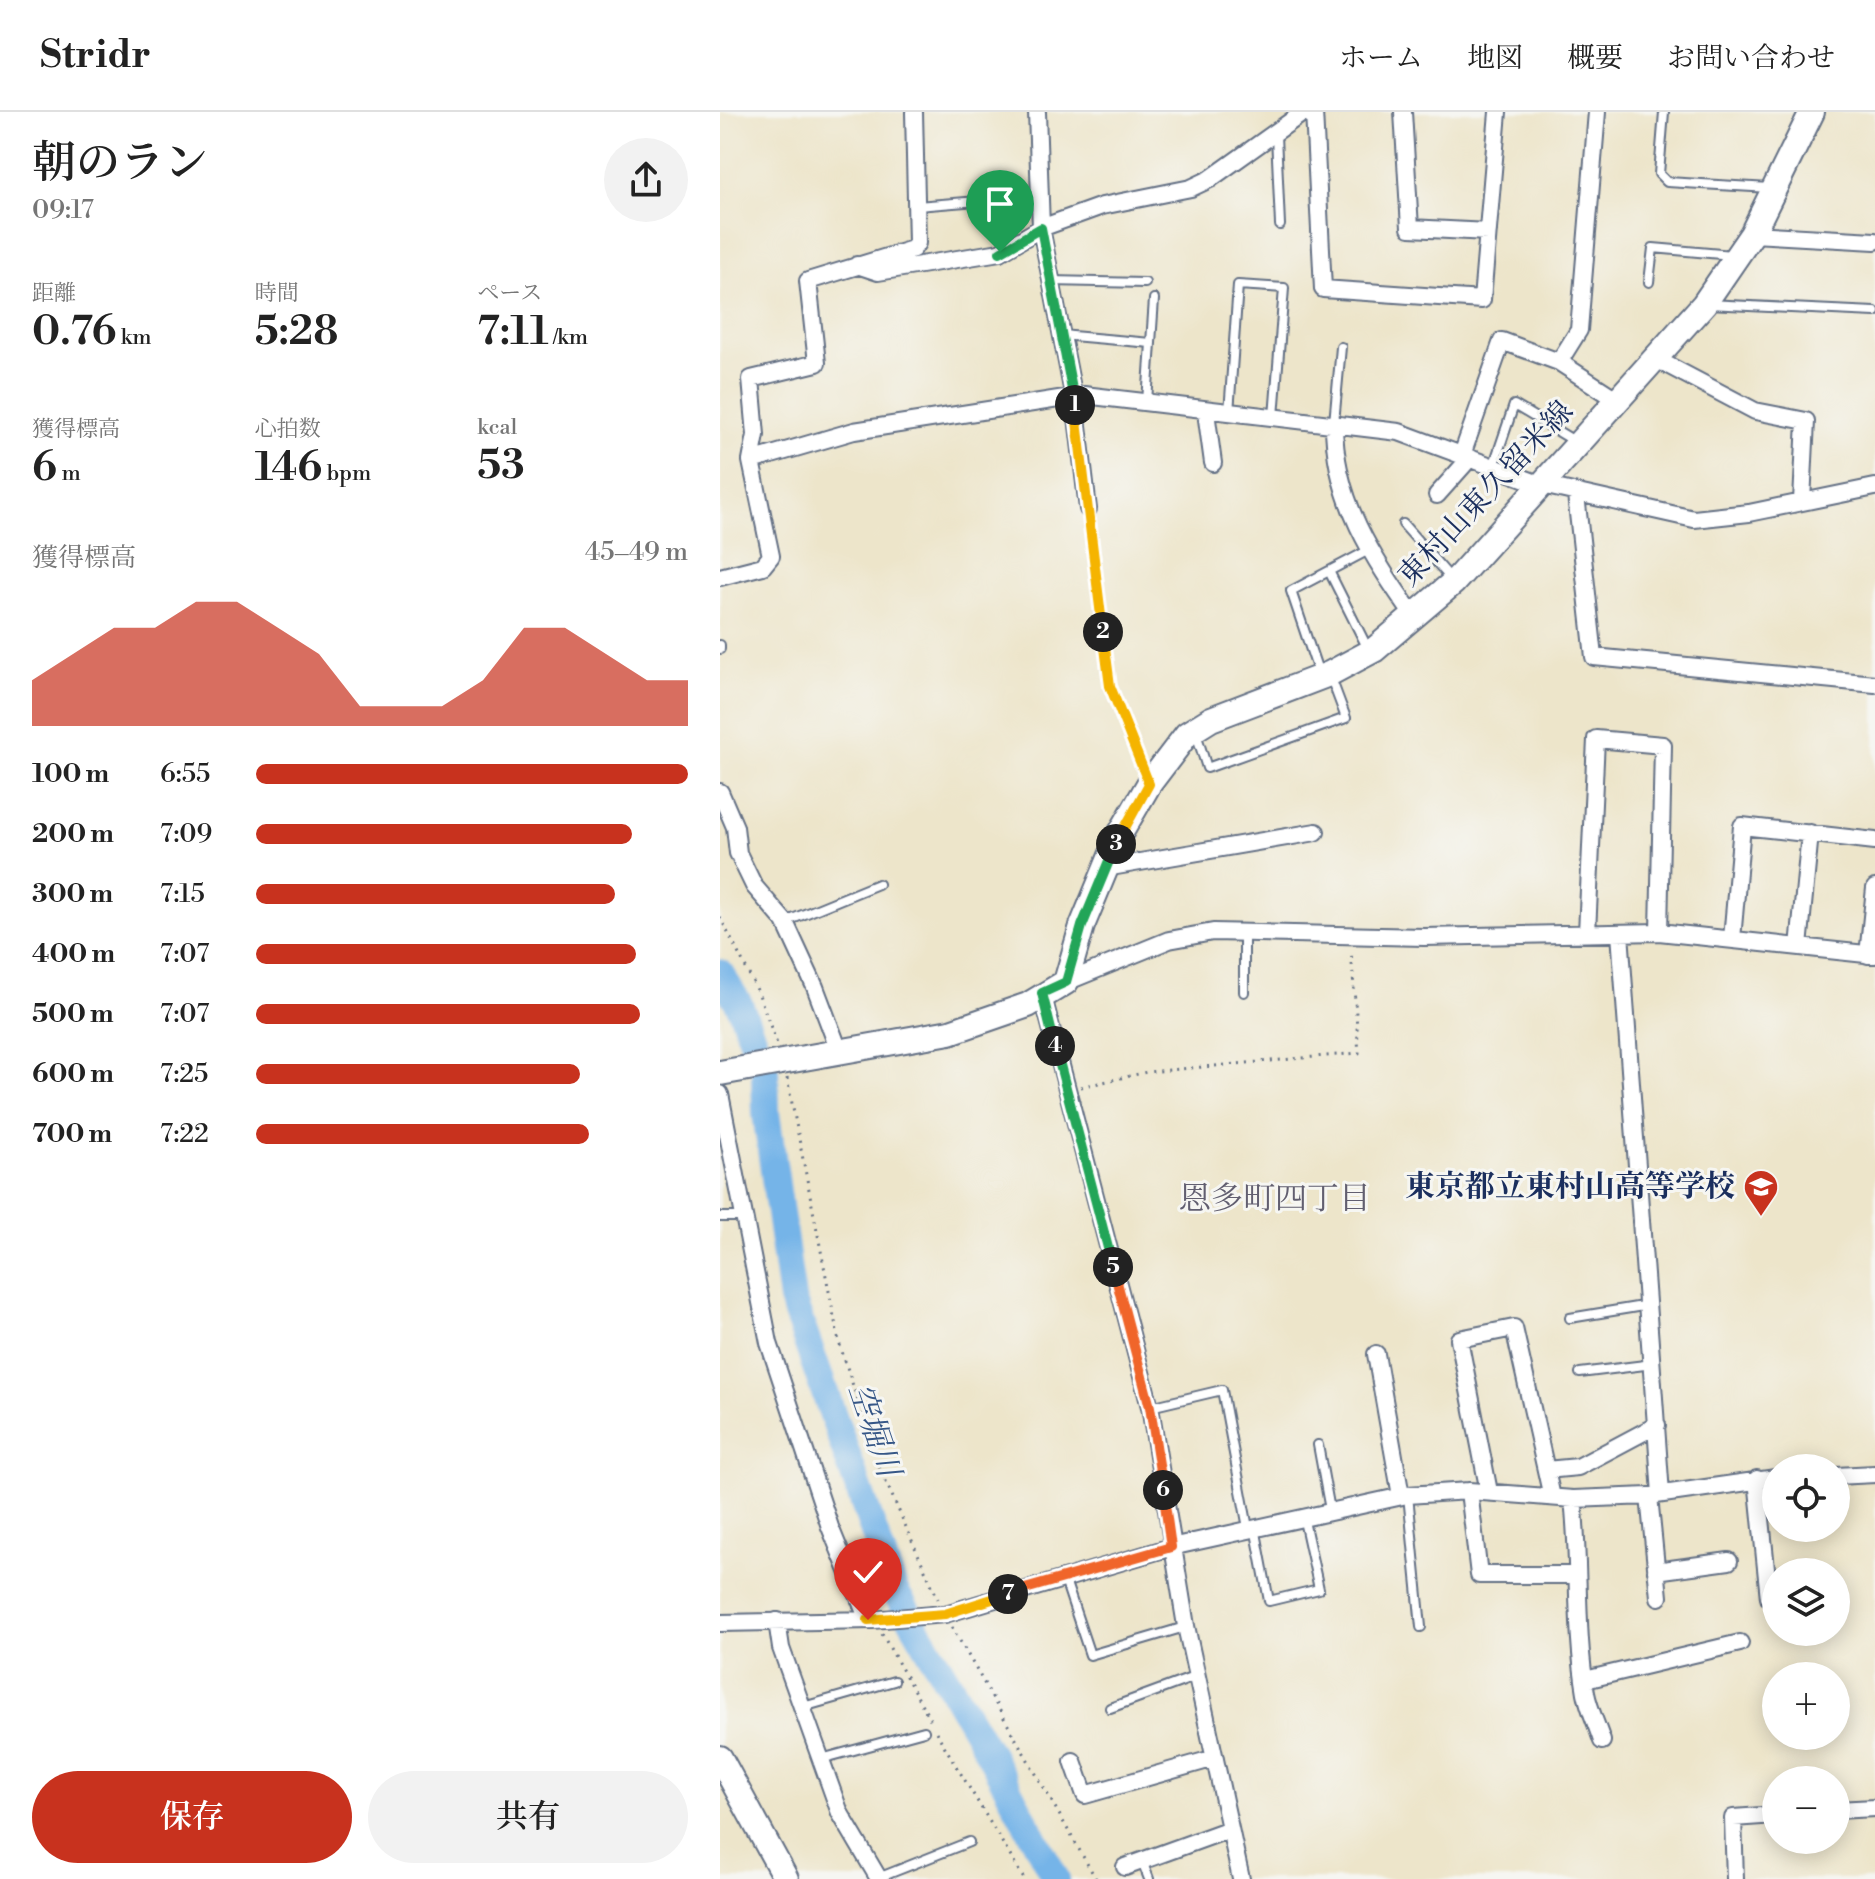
<!DOCTYPE html>
<html lang="ja">
<head>
<meta charset="utf-8">
<style>
	:root { --surface:#fff; --page:#f2f2f2; --text:#222; --muted:#767676; --line:#e0e0e0; --accent:#c8321e }
	body { margin:0; font-family:"Libre Bodoni","Noto Serif JP",serif; background:var(--page); color:var(--text); height:100vh; display:flex; flex-direction:column; font-size:30px; white-space:nowrap }
	* { box-sizing:border-box; margin:0 }
	p { font-size:26px; color:var(--muted) }
	.icon { flex:none; width:44px; height:44px; fill:none; stroke:currentColor; stroke-width:2; stroke-linecap:round; stroke-linejoin:round }
	.map { position:relative; flex:1; overflow:hidden }
	.details { display:flex; flex-direction:column; background:var(--surface); width:720px }
	.details>* { flex:none }
	.tools { position:absolute; left:1042px; top:1342px; display:grid; gap:16px }
	.tools a { display:grid; place-items:center; width:88px; height:88px; border-radius:50%; background:var(--surface); box-shadow:0 4px 20px #0003; font-size:40px }
	.pin { position:absolute; display:grid; place-items:center; width:68px; height:68px; color:#fff; margin:-82px -34px; border-radius:50% 50% 50% 0; rotate:-45deg; box-shadow:0 0 8px #0007 }
	.pin .icon { rotate:45deg }
	.km { position:absolute; width:40px; height:40px; margin:-20px; border-radius:50%; background:#222; color:#fff; font-size:22px; line-height:40px; text-align:center }
	.round { display:grid; place-items:center; flex:none; width:84px; height:84px; border-radius:42px; background:var(--page) }
	.head { display:flex; align-items:center; justify-content:space-between; height:136px; padding:0 32px }
	h1 { font-size:44px; font-weight:600; line-height:60px }
	.stats { display:grid; grid-template-columns:repeat(3,1fr); gap:12px; height:136px; padding:8px 32px }
	.stats div { display:grid; align-content:center }
	.stats b { font-size:40px; font-weight:600 }
	.stats small { font-size:22px; font-weight:400 }
	.stats p { font-size:22px }
	.chart { height:224px; padding:16px 32px }
	.chart p { display:flex; justify-content:space-between }
	.chart svg { width:100%; height:144px; margin-top:8px; fill:var(--accent); opacity:.7 }
	.button { display:flex; gap:16px; margin-top:auto; padding:16px 32px }
	.button a { flex:1; height:92px; border-radius:48px; background:var(--accent); color:#fff; font-size:32px; font-weight:600; line-height:92px; text-align:center }
	.button a+a { background:var(--page); color:var(--text) }
	ul { padding:0 32px; list-style:none; font-size:26px }
	li { display:grid; grid-template-columns:128px 96px 1fr; align-items:center; height:60px }
	li i { height:20px; border-radius:10px; background:var(--accent) }
	header { display:flex; align-items:center; gap:48px; box-sizing:border-box; height:112px; padding:0 40px; background:var(--surface); border-bottom:2px solid var(--line) }
	header strong { font-size:38px }
	nav { display:flex; gap:44px; margin-inline-start:auto; font-size:28px }
	main { display:flex; flex:1; min-height:0 }
	.map>svg:first-child { display:block }
</style>
</head>
<body>
<header>
<strong>Stridr</strong>
<nav><a>ホーム</a><a>地図</a><a>概要</a><a>お問い合わせ</a></nav>
</header>
<main>
<section class="details">
<div class="head"><div><h1>朝のラン</h1><p>09:17</p></div><a class="round"><svg class="icon" aria-label="share" viewBox="0 0 24 24"><path d="M12 15V3M7 8l5-5 5 5M5 13v7h14v-7"/></svg></a></div>
<div class="stats">
<div><p>距離</p><b>0.76<small> km</small></b></div>
<div><p>時間</p><b>5:28</b></div>
<div><p>ペース</p><b>7:11<small> /km</small></b></div>
</div>
<div class="stats">
<div><p>獲得標高</p><b>6<small> m</small></b></div>
<div><p>心拍数</p><b>146<small> bpm</small></b></div>
<div><p>kcal</p><b>53</b></div>
</div>
<div class="chart"><p><span>獲得標高</span>45–49 m</p>
<svg viewBox="0 0 160 44" preserveAspectRatio="none"><path d="M0 44V30L10 22L20 14L30 14L40 6L50 6L60 14L70 22L80 38L90 38L100 38L110 30L120 14L130 14L140 22L150 30L160 30V44z"/></svg>
</div>
<ul>
<li><b>100 m</b>6:55<i style="width:100%"></i></li>
<li><b>200 m</b>7:09<i style="width:87%"></i></li>
<li><b>300 m</b>7:15<i style="width:83%"></i></li>
<li><b>400 m</b>7:07<i style="width:88%"></i></li>
<li><b>500 m</b>7:07<i style="width:89%"></i></li>
<li><b>600 m</b>7:25<i style="width:75%"></i></li>
<li><b>700 m</b>7:22<i style="width:77%"></i></li>
</ul>
<div class="button"><a>保存</a><a>共有</a></div>
</section>
<div class="map">
<svg width="1155" height="1767" viewBox="0 0 1155 1767">
	<rect width="100%" height="100%" fill="#f6f6f2"/>
	<filter id="ink" filterUnits="userSpaceOnUse"><feTurbulence type="fractalNoise" baseFrequency=".0125" numOctaves="2"/><feDisplacementMap in="SourceGraphic" scale="16" xChannelSelector="R" yChannelSelector="G"/><feConvolveMatrix kernelMatrix="1 2 1 2 8 2 1 2 1" color-interpolation-filters="sRGB"/></filter>
	<filter id="wash" filterUnits="userSpaceOnUse"><feTurbulence type="fractalNoise" baseFrequency=".006" numOctaves="4" result="noise"/><feDisplacementMap in="SourceGraphic" scale="32" xChannelSelector="R" yChannelSelector="G"/><feGaussianBlur stdDeviation="1.8" result="paint"/><feColorMatrix in="noise" values="0 0 0 0 0 0 0 0 0 0 0 0 0 0 0 0 0 1.4 0 .05"/><feComposite in="paint" operator="in"/></filter>
	<g filter="url(#wash)">
		<rect width="100%" height="100%" fill="#ede5ca"/>
		<g fill="none" stroke-linecap="round" stroke-linejoin="round">
			<!-- river -->
			<path stroke="#75b4e8" stroke-width="28" d="M 0,861 L 19,892 L 45,959 L 46,1001 L 72,1187 L 174,1477 L 269,1641 L 336,1767"/>
		</g>
	</g>
	<g filter="url(#ink)">
		<g fill="none" stroke-linecap="round" stroke-linejoin="round">
			<defs>
				<path id="lane" d="M 944,0 L 939,62 L 947,70 L 1050,76
					M 556,23 L 560,113
					M 197,94 L 319,84
					M 330,169 L 425,171
					M 929,170 L 933,136 L 1012,143
					M 988,192 L 1155,200
					M 341,223 L 431,231
					M 427,290 L 434,187
					M 509,301 L 518,173 L 564,176 L 554,305
					M 614,311 L 621,235
					M 773,355 L 794,293 L 856,330
					M 368,397 L 390,574 L 427,667
					M 683,412 L 733,469
					M 609,459 L 649,539
					M 0,533 L 0,537
					M 599,562 L 571,479 L 649,438
					M 476,621 L 487,656 L 626,606 L 611,566
					M 65,810 L 158,772
					M 524,821 L 524,880
					M 0,1105 L 24,1105
					M 850,1206 L 929,1193
					M 860,1261 L 933,1252
					M 430,1295 L 502,1278 L 528,1416
					M 598,1333 L 610,1398
					M 688,1383 L 701,1515
					M 535,1415 L 549,1489 L 599,1477 L 583,1404
					M 344,1465 L 370,1543 L 465,1515
					M 83,1595 L 174,1569
					M 390,1596 L 477,1564
					M 101,1647 L 204,1619
					M 422,1749 L 429,1767
					M 158,1766 L 249,1730"/>
				<path id="street" d="M 317,0 L 321,116 L 356,297 L 368,397
					M 594,0 L 603,177 L 762,188 L 778,0
					M 683,0 L 690,116 L 768,120
					M 1032,122 L 1155,129
					M 137,153 L 158,160 L 280,140 L 321,116 L 382,94 L 471,76 L 490,67 L 584,0
					M 936,247 L 1035,299 L 1086,309 L 1082,389
					M 839,250 L 859,218 L 877,0
					M 486,300 L 493,351
					M 614,311 C 614,388 652,445 695,506
					M 742,343 L 782,229 L 839,250 L 896,287
					M 31,349 L 134,319 L 364,283 L 679,320 L 822,373 L 974,407 L 1029,401 L 1155,375
					M 717,383 L 750,346
					M 856,383 L 874,545 L 1155,572
					M 0,465 L 43,454 L 51,444 L 31,349 L 36,323 L 31,267 L 97,251 L 88,169 L 193,137 L 197,131 L 194,0
					M 0,680 L 15,715 L 18,741 L 34,774 L 65,810 L 95,875 L 120,941
					M 385,756 L 596,720
					M 867,821 L 876,627 L 943,633 L 939,820
					M 900,821 L 941,1382
					M 1012,827 L 1022,714 L 1155,729
					M 1079,835 L 1090,721
					M 1148,843 L 1155,776
					M 346,870 L 449,828 L 493,820 L 704,825 L 939,820 L 1155,843
					M 322,881 L 430,1295 L 466,1514 L 521,1767
					M 0,982 L 49,1231 L 110,1415 L 148,1508
					M 656,1242 L 681,1384
					M 826,1358 L 858,1355 L 937,1313
					M 1116,1364 L 1155,1362
					M 1037,1367 L 1049,1486
					M 749,1379 L 759,1463 L 857,1463
					M 769,1380 L 739,1227 L 794,1216 L 832,1385
					M 929,1384 L 939,1485
					M 853,1387 C 860,1451 855,1517 866,1581 C 869,1597 877,1613 882,1629
					M 936,1459 L 1009,1449
					M 57,1509 L 61,1536 L 120,1701 L 159,1767
					M 0,1511 L 152,1508 L 225,1502 L 451,1435 L 687,1383 L 749,1379 L 853,1387 L 929,1384 L 1056,1366
					M 865,1568 L 1020,1531
					M 353,1649 L 365,1683 L 495,1646
					M 1116,1698 L 1155,1696
					M 405,1755 L 510,1717
					M 1015,1767 L 1013,1706 L 1056,1703"/>
				<path id="secondary" d="M 0,961 L 230,920 L 308,893 L 346,870 L 362,814 L 400,722 L 429,672 L 467,622 L 491,607 L 609,562 L 654,538 L 734,470 L 984,192 L 1032,122 L 1092,0
					M 0,1646 L 66,1767"/>
			</defs>
			<!-- lane casing -->
			<use href="#lane" stroke="#646f84" stroke-width="12"/>
			<!-- street casing -->
			<use href="#street" stroke="#646f84" stroke-width="20"/>
			<!-- secondary casing -->
			<use href="#secondary" stroke="#646f84" stroke-width="28"/>
			<!-- path -->
			<path stroke="#646f84" stroke-width="3" stroke-dasharray="2 6" stroke-linecap="butt" d="M 0,805 L 38,880 L 57,932
				M 67,966 L 119,1230 L 158,1352 L 218,1487
				M 361,975 L 427,960 L 639,941 L 631,838
				M 232,1515 L 376,1767
				M 162,1522 L 211,1609
				M 216,1620 L 304,1767"/>
			<!-- lane -->
			<use href="#lane" stroke="#fff" stroke-width="8"/>
			<!-- street -->
			<use href="#street" stroke="#fff" stroke-width="16"/>
			<!-- secondary -->
			<use href="#secondary" stroke="#fff" stroke-width="24"/>
		</g>
	</g>
	<g fill="none" stroke-linecap="round" stroke-linejoin="round" filter="url(#ink)">
		<defs>
			<path id="split-1" d="M 280,140 L 321,116 L 355,293"/>
			<path id="split-2" d="M 355,293 L 383,520"/>
			<path id="split-3" d="M 383,520 L 390,574 L 429,672 L 396,732"/>
			<path id="split-4" d="M 335,934 L 322,881 L 346,870 L 362,814 L 396,732"/>
			<path id="split-5" d="M 335,934 L 393,1155"/>
			<path id="split-6" d="M 393,1155 L 430,1295 L 443,1378"/>
			<path id="split-7" d="M 288,1482 L 451,1435 L 443,1378"/>
			<path id="split-8" d="M 148,1508 L 225,1502 L 288,1482"/>
		</defs>
		<!-- split-1 casing -->
		<use href="#split-1" stroke="#fff" stroke-width="16"/>
		<!-- split-2 casing -->
		<use href="#split-2" stroke="#fff" stroke-width="16"/>
		<!-- split-3 casing -->
		<use href="#split-3" stroke="#fff" stroke-width="16"/>
		<!-- split-4 casing -->
		<use href="#split-4" stroke="#fff" stroke-width="16"/>
		<!-- split-5 casing -->
		<use href="#split-5" stroke="#fff" stroke-width="16"/>
		<!-- split-6 casing -->
		<use href="#split-6" stroke="#fff" stroke-width="16"/>
		<!-- split-7 casing -->
		<use href="#split-7" stroke="#fff" stroke-width="16"/>
		<!-- split-8 casing -->
		<use href="#split-8" stroke="#fff" stroke-width="16"/>
		<!-- split-1 -->
		<use href="#split-1" stroke="#22a559" stroke-width="10"/>
		<!-- split-2 -->
		<use href="#split-2" stroke="#f5b400" stroke-width="10"/>
		<!-- split-3 -->
		<use href="#split-3" stroke="#f5b400" stroke-width="10"/>
		<!-- split-4 -->
		<use href="#split-4" stroke="#22a559" stroke-width="10"/>
		<!-- split-5 -->
		<use href="#split-5" stroke="#22a559" stroke-width="10"/>
		<!-- split-6 -->
		<use href="#split-6" stroke="#f0652b" stroke-width="10"/>
		<!-- split-7 -->
		<use href="#split-7" stroke="#f0652b" stroke-width="10"/>
		<!-- split-8 -->
		<use href="#split-8" stroke="#f5b400" stroke-width="10"/>
	</g>
	<!-- icons -->
	<defs>
		<symbol id="school-pin" viewBox="-11 -11 22 30"><path d="M0 17L-7.5 6A9.5 9.5 0 1 1 7.5 6Z" fill="#c8321e" stroke="#f6f6f2"/><path d="M0-5L7-2L0 1L-7-2ZM-4 1L0 2.5L4 1V4Q0 6-4 4Z" fill="#fff"/></symbol>
	</defs>
	<g fill-rule="evenodd">
		<use href="#school-pin" x="1021" y="1055" width="40" height="54"/>
	</g>
	<g text-anchor="middle" dominant-baseline="central" stroke-width="6" stroke-linejoin="round" paint-order="stroke">
		<!-- street labels -->
		<g font-size="30" fill="#1b2f5e" stroke="#f6f6f2">
			<text transform="translate(766 382) rotate(-47)">東村山東久留米線</text>
		</g>
		<!-- poi labels -->
		<g font-size="30" font-weight="bold" fill="#1b2f5e" stroke="#f6f6f2" text-anchor="end">
			<text x="1015" y="1075">東京都立東村山高等学校</text>
		</g>
		<!-- neighbourhood labels -->
		<g font-size="32" fill="#625f70" stroke="#f6f6f2">
			<text x="555" y="1087">恩多町四丁目</text>
		</g>
		<!-- water labels -->
		<g font-size="32" font-style="italic" fill="#365787" stroke="#f6f6f2">
			<text transform="translate(154 1318) rotate(71)">空堀川</text>
		</g>
	</g>
</svg>
<div class="tools">
<a><svg class="icon" aria-label="locate" viewBox="0 0 24 24"><circle cx="12" cy="12" r="6"/><path d="M12 2v4M12 18v4M2 12h4M18 12h4"/></svg></a>
<a><svg class="icon" aria-label="layers" viewBox="0 0 24 24"><path d="M12 4l9 5-9 5-9-5zM3 14l9 5 9-5"/></svg></a>
<a>+</a>
<a>−</a>
</div>
<div class="pin" style="left:280px;top:140px;background:#1e9e55"><svg class="icon" aria-label="arrive" viewBox="0 0 24 24"><path d="M6 21V4h12l-3 4 3 4H6"/></svg></div>
<div class="pin" style="left:148px;top:1508px;background:#d93025"><svg class="icon" aria-label="check" viewBox="0 0 24 24"><path d="M5 12l5 5 9-10"/></svg></div>
<b class="km" style="left:355px;top:293px">1</b>
<b class="km" style="left:383px;top:520px">2</b>
<b class="km" style="left:396px;top:732px">3</b>
<b class="km" style="left:335px;top:934px">4</b>
<b class="km" style="left:393px;top:1155px">5</b>
<b class="km" style="left:443px;top:1378px">6</b>
<b class="km" style="left:288px;top:1482px">7</b>
</div>
</main>
</body>
</html>
